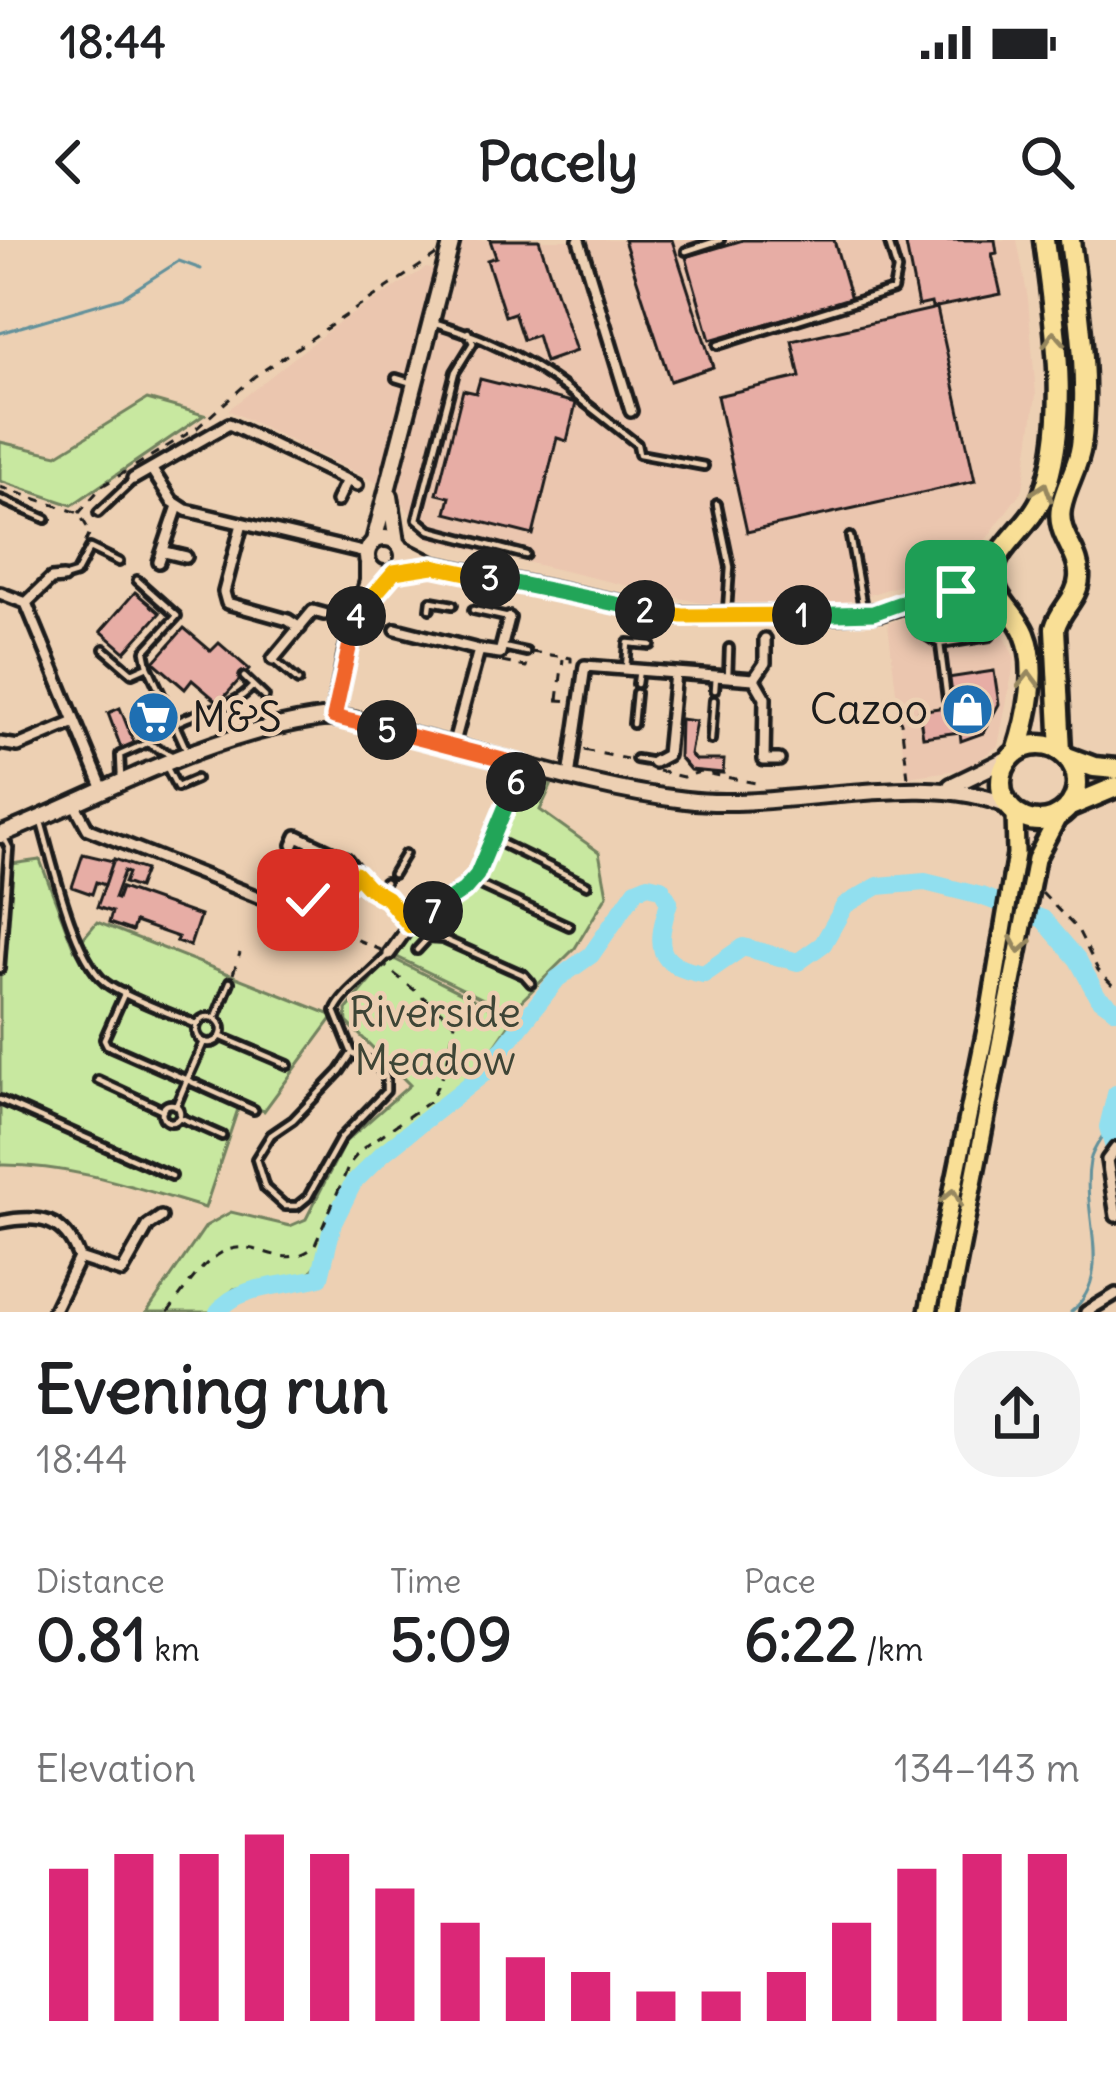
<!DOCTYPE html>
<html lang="en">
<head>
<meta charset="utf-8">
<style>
	:root { --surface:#fff; --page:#f2f2f2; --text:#202124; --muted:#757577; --accent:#db2777 }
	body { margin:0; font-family:Delius,sans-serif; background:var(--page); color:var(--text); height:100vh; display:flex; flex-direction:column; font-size:45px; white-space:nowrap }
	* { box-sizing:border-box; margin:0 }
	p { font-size:39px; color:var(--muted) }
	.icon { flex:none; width:66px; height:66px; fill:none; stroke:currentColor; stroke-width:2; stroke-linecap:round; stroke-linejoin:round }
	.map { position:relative; height:1072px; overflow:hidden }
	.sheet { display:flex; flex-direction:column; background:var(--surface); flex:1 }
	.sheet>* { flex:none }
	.pin { position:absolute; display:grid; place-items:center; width:102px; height:102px; color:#fff; margin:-51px; border-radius:24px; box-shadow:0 6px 18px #0006 }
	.km { position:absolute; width:60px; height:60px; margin:-30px; border-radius:50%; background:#222; color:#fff; font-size:33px; line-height:60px; text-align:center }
	.round { display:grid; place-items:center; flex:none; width:126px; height:126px; border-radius:48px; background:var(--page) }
	.headline { display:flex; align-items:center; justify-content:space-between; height:204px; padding:0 36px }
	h1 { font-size:66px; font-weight:700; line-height:90px }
	.stats { display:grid; grid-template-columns:repeat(3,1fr); gap:18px; height:204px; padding:12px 36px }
	.stats div { display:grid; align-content:center }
	.stats b { font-size:60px; font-weight:700 }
	.stats small { font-size:33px; font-weight:400 }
	.stats p { font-size:33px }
	.chart { height:336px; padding:24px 36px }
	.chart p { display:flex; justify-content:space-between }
	.chart svg { width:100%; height:216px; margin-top:12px; stroke:var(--accent); stroke-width:6 }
	.status { display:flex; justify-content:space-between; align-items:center; height:84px; padding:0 60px; background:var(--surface); direction:ltr }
	.status svg { height:33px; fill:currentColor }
	header { display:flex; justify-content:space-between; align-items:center; height:156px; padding:0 36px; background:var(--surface); font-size:54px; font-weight:700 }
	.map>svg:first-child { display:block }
</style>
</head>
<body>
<div class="status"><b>18:44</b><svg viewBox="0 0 49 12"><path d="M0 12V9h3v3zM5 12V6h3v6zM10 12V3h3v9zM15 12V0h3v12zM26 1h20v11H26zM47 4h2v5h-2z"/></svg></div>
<header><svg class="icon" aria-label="back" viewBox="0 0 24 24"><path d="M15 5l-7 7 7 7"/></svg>Pacely<svg class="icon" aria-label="search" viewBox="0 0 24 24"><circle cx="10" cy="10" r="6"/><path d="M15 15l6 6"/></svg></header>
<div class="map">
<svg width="1116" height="1072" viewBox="0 0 1116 1072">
	<rect width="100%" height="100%" fill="#edd0b3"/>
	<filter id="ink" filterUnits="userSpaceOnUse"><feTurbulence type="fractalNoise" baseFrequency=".00833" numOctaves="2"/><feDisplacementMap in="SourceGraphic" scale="24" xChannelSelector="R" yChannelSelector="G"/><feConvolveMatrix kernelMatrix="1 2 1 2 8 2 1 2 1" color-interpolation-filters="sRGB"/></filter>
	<g filter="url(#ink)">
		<!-- built -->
		<path fill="#ebc6af" d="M 463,0 L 1017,0 L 1028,59 L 1036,155 L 1023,249 L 968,324 L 843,363 L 705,364 L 428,299 L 398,256 L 382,239 L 379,244 L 228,170 L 338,83 L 426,28 L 454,34 Z
			M 945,365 L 976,367 L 999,383 L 1015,419 L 998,506 L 966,529 L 906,537 L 888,383 Z"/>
		<!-- green -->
		<path fill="#c8e8a0" stroke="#72825e" stroke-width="3" d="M 147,159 L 204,175 L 72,265 L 0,241 L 0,202 L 57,215 Z
			M 527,537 L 551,546 L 540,570 L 599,612 L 607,655 L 575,708 L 510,772 L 393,715 L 414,690 L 481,644 Z
			M 40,620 L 74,709 L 97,682 L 334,776 L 264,871 L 240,863 L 205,968 C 138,948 70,924 0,925 L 0,676 L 4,625 Z
			M 390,717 L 513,779 L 481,826 L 352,934 L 330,979 L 317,1024 L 309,1034 L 234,1049 L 210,1072 L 147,1072 L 206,986 L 231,972 L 290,986 L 306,979 L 345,902 L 410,845 L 347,782 L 346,770 Z"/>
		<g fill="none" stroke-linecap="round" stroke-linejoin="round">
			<!-- stream -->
			<path stroke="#62919b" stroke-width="3" d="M 0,93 L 123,57 L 179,21 L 201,29
				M 1071,1072 C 1116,1034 1080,976 1090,921 C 1092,910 1102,898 1108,887"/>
			<!-- river -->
			<path stroke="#91dfef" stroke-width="18" d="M 1116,854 L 1108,887 L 1116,915
				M 218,1072 C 240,1043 287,1047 320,1037 L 333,983 L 353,943 L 383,913 L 483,834 L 557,739 L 591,715 L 636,650 L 648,645 L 661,648 L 669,662 C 656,705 654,726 704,734 L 743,707 L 798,722 L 823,704 L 845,665 L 878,646 L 925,642 L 981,656 L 1043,679 L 1078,720 L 1098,757 L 1116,770"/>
		</g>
		<!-- building -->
		<path fill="#e7ada5" stroke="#1c1c1c" stroke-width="3" d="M 490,0 L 539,0 L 576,111 L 545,122 L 537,95 L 523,100 L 514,73 L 505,76 L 487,20 L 496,17 Z
			M 624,0 L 672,0 L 713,127 L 670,141 Z
			M 743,0 L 834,0 L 851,59 L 710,100 L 686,17 Z
			M 905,0 L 995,0 L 997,13 L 992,14 L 1001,54 L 932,68 L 931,63 L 918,66 Z
			M 937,68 L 975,241 L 747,292 L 717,156 L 800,137 L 792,101 Z
			M 480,139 L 576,163 L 567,201 L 557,198 L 533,295 L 446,273 L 450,257 L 437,254 L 463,150 L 476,153 Z
			M 135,352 L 160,373 L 125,412 L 101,391 Z
			M 184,388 L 211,411 L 219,403 L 249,429 L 219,463 L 192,440 L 185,449 L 154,422 Z
			M 994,431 L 999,464 L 983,493 L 961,501 L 960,492 L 923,497 L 919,471 L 952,466 L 948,438 Z
			M 154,456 L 167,492 L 155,496 L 149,493 L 139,462 Z
			M 120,468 L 136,508 L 123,513 L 108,473 Z
			M 680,479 L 696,481 L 690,514 L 695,520 L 724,520 L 723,533 L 690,530 L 679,517 Z
			M 83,614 L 113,621 L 105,645 L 96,642 L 92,654 L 72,647 Z
			M 114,619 L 145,630 L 138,648 L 124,643 L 128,633 L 124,631 L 114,658 L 117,659 L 121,648 L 200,676 L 190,706 L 176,701 L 178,697 L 135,682 L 132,691 L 109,683 L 112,672 L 97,667 Z"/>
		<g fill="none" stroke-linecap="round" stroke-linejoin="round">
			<defs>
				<path id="lane" d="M 686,11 L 720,0
					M 436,83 C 524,109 566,148 637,204 L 639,214 L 704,226
					M 468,92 L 473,103 L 455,132 L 417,279 L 430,290 L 526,315
					M 718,105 L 893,50 L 897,30 L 888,0
					M 396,138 L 409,142
					M 0,259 L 46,279
					M 717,264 L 730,327 L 727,370
					M 98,273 L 133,240
					M 850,297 L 863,368
					M 63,338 L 76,334 L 90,308 L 119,322
					M 137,340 L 177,376 L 145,411 L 148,426 L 187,511
					M 908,368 L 918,390 L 940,404 L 990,396
					M 430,369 L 431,361 L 453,365
					M 473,370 L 509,378
					M 940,404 L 947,459
					M 503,407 L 526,412
					M 104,409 L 132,433 L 148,426
					M 275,421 L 298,441
					M 626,428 L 628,403 L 651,405
					M 244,437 L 265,457
					M 728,437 L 729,408
					M 637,444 L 639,430
					M 715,450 L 716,436
					M 174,484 C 201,468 231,471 253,446
					M 633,484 L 636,453
					M 711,500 L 714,460
					M 636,519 L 654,522
					M 166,526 L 177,547 L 196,539
					M 121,538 L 120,515 L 147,503 L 175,517
					M 41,582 C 53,622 74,724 110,746 C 136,762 169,772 197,785
					M 493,599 L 587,645
					M 393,634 L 405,614
					M 473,642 L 569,686
					M 376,652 L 385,642
					M 308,660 L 326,668 L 356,634
					M 417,710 L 428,698 L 443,699 L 524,735 L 531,743
					M 0,729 L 9,608 L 4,598
					M 125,752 L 104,799 L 107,805 L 187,840 L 204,802
					M196 790a13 13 0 1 1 26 0a13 13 0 1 1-26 0Z
					M 215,779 L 230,742
					M 222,797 L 288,825
					M 352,813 L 340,831 L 293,880 L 271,895 L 256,919 L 265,948 L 285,966 L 297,966 L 308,957 L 341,898 L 386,851 L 386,837 L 378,827 L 352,813 L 335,771 C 341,754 374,731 389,714
					M 98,840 L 163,870
					M 0,860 L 172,936
					M162 873a9 9 0 1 1 18 0a9 9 0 1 1-18 0Z
					M 176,866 L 187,840 L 254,870
					M 179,877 L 222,896"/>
				<path id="street" d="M 579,0 L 631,171
					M 152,230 L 172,261 L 186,270 L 366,313
					M 133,239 L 229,184 L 357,245
					M 337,261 L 347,240
					M 242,284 L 224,352 L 227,363 L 288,380 L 300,388
					M 165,312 L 186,317
					M 159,322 L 178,266
					M 0,353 L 26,363 L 104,552
					M 26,363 L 51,339 L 63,338
					M 396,389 L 479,410 L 453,506
					M 479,410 L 500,413 L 509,378
					M 273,419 L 313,371 L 324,374
					M 754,439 L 765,423 L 765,399
					M 0,503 L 18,506 L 75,482
					M 654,522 L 667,515 L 675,433
					M 569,537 L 585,426 L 754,439 L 765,458 L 764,520 L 779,520
					M 75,565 L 88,589 L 283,667
					M 293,605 L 297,596 L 346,619 L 368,647 L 387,658 L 410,685
					M 389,714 L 410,685 L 473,642 L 522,525
					M 1116,908 L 1107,920 L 1116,976
					M 0,982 C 39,974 65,978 79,1018 L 53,1072
					M 79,1018 L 122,1032 L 148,986 L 161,977
					M 1086,1072 L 1116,1054"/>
				<path id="secondary" d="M 390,256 L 397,302
					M367 316a18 18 0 1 1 36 0a18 18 0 1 1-36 0Z
					M 374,301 L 452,0
					M 402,309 L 433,325 L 674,375 L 835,375 L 881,372 L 947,351 L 973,337 L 997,318
					M 952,351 L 976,354 L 1005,366
					M 334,477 L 347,411 L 368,341 L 368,324
					M 951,546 L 1011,517
					M 0,595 C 102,554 205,495 315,479 C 349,473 388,490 421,498 C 509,520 596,550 686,560 C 784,572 925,526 1010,567"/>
				<path id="primary" d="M 928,1072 L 989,775 L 1016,614 L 1015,572
					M 948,1072 L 1036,619 L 1059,575"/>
				<path id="highway" d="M1001 543a38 38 0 1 1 76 0a38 38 0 1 1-76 0Z
					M 1017,512 C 1028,479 1039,428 1025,394 C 1016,371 990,358 994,330 C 997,306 1032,284 1043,255 C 1072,178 1054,80 1044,0
					M 1061,512 L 1055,388 C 1060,369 1078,358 1079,338 C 1081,312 1056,296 1061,268 C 1065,246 1078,228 1081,206 C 1090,140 1078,66 1070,0
					M 1067,517 L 1094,527 L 1116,529
					M 1068,567 L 1116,547"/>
			</defs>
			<!-- lane casing -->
			<use href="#lane" stroke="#1c1c1c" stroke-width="14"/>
			<!-- street casing -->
			<use href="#street" stroke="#1c1c1c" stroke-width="18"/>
			<!-- secondary casing -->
			<use href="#secondary" stroke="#1c1c1c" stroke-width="22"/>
			<!-- primary casing -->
			<use href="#primary" stroke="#1c1c1c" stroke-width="24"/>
			<!-- highway casing -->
			<use href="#highway" stroke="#1c1c1c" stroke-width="27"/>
			<!-- path -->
			<path stroke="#1c1c1c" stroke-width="3" stroke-dasharray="9 9" stroke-linecap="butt" d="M 135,226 L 197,188 L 255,136 L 436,15
				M 0,247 L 79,273 L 90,292 L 85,304
				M 79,273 L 102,246 L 127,231
				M 531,412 L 571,418 L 571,424
				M 502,422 L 526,427 L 528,420
				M 556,460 L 572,461
				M 558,460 L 563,419
				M 896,477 L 901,482 L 908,537
				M 584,510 L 627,519
				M 658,531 L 683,537 L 700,532 L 756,543
				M 1042,653 L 1078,690 L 1098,730 L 1116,749
				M 291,671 L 381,710
				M 233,734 L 240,713
				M 168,1072 C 183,1053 199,1025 221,1013 C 257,994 278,1034 314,1007 L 350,923 L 362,909 L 430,861 L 446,828 L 455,783 L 386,727"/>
			<!-- lane -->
			<use href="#lane" stroke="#edd0b3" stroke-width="4.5"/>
			<!-- street -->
			<use href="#street" stroke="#edd0b3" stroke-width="9"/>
			<!-- secondary -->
			<use href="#secondary" stroke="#edd0b3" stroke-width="14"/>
			<!-- primary -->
			<use href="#primary" stroke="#f9df96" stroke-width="15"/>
			<!-- highway -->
			<use href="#highway" stroke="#f9df96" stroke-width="18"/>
		</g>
		<!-- one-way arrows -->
		<defs><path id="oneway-chevron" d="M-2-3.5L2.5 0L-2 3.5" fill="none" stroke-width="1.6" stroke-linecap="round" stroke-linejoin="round" transform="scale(3)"/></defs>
		<g stroke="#96875f">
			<use href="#oneway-chevron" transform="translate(1054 99) rotate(-94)"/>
			<use href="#oneway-chevron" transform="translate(1043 251) rotate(-71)"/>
			<use href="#oneway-chevron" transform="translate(1029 440) rotate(-89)"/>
			<use href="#oneway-chevron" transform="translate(1020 705) rotate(100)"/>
			<use href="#oneway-chevron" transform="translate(952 957) rotate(-78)"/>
		</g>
	</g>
	<g fill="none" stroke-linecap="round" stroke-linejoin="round" filter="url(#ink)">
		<defs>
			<path id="split-1" d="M 802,375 L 873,373 L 926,354 L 956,351"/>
			<path id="split-2" d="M 645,370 L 683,376 L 802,375"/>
			<path id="split-3" d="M 490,338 L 645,370"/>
			<path id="split-4" d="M 356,376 L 394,332 L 433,326 L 490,338"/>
			<path id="split-5" d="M 356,376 L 334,477 L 387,490"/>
			<path id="split-6" d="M 387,490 L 522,525 L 516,542"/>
			<path id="split-7" d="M 433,671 L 464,650 L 477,635 L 516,542"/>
			<path id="split-8" d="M 308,660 L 326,668 L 356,634 L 368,647 L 387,658 L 410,686 L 433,671"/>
		</defs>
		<!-- split-1 casing -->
		<use href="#split-1" stroke="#fff" stroke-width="24"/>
		<!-- split-2 casing -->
		<use href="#split-2" stroke="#fff" stroke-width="24"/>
		<!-- split-3 casing -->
		<use href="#split-3" stroke="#fff" stroke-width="24"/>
		<!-- split-4 casing -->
		<use href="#split-4" stroke="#fff" stroke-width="24"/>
		<!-- split-5 casing -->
		<use href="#split-5" stroke="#fff" stroke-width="24"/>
		<!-- split-6 casing -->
		<use href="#split-6" stroke="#fff" stroke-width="24"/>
		<!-- split-7 casing -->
		<use href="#split-7" stroke="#fff" stroke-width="24"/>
		<!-- split-8 casing -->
		<use href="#split-8" stroke="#fff" stroke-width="24"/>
		<!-- split-1 -->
		<use href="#split-1" stroke="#22a559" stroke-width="15"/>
		<!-- split-2 -->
		<use href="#split-2" stroke="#f5b400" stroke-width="15"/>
		<!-- split-3 -->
		<use href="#split-3" stroke="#22a559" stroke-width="15"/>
		<!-- split-4 -->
		<use href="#split-4" stroke="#f5b400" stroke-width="15"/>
		<!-- split-5 -->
		<use href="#split-5" stroke="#f0652b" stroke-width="15"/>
		<!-- split-6 -->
		<use href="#split-6" stroke="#f0652b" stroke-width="15"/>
		<!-- split-7 -->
		<use href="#split-7" stroke="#22a559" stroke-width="15"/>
		<!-- split-8 -->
		<use href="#split-8" stroke="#f5b400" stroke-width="15"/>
	</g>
	<!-- icons -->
	<defs>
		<symbol id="shop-disc" viewBox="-11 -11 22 22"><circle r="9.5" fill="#1f6fb2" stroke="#edd0b3"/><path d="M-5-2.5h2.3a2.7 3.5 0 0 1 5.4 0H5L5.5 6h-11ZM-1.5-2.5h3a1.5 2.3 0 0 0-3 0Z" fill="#fff"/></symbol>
		<symbol id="supermarket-disc" viewBox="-11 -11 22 22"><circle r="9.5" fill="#1f6fb2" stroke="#edd0b3"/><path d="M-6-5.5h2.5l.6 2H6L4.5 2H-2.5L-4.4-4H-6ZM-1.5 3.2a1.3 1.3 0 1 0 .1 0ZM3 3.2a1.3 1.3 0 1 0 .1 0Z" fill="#fff"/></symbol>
	</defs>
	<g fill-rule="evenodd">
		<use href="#shop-disc" x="938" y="440" width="59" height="59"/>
		<use href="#supermarket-disc" x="124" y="448" width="59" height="59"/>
	</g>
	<g text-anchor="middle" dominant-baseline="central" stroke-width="9" stroke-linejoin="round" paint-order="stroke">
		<!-- poi labels -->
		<g font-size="42" fill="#1c1c1c" stroke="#edd0b3" text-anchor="end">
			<text x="928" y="469">Cazoo</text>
			<text x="192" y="477" text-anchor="start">M&amp;S</text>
		</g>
		<!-- park labels -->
		<g font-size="42" fill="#3e4536" stroke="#edd0b3">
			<text x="435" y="772">Riverside<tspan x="435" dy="48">Meadow</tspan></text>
		</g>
	</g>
</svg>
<div class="pin" style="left:956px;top:351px;background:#1e9e55"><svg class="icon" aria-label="arrive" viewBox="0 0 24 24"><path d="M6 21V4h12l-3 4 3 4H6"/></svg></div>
<div class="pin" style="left:308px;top:660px;background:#d93025"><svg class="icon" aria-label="check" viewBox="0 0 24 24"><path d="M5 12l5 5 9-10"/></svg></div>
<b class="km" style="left:802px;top:375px">1</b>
<b class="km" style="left:645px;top:370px">2</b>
<b class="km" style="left:490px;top:338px">3</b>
<b class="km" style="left:356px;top:376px">4</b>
<b class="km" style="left:387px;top:490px">5</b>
<b class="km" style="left:516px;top:542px">6</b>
<b class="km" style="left:433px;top:671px">7</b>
</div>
<section class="sheet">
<div class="headline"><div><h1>Evening run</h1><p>18:44</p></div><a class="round"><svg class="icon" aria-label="share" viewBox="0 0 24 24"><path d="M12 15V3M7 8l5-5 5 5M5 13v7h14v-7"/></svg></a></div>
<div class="stats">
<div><p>Distance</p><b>0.81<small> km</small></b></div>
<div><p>Time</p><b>5:09</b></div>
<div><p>Pace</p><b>6:22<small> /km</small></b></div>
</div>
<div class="chart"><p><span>Elevation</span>134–143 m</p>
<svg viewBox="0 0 160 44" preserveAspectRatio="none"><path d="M5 44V13M15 44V10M25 44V10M35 44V6M45 44V10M55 44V17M65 44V24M75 44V31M85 44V34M95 44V38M105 44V38M115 44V34M125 44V24M135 44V13M145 44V10M155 44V10"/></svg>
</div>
</section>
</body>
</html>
